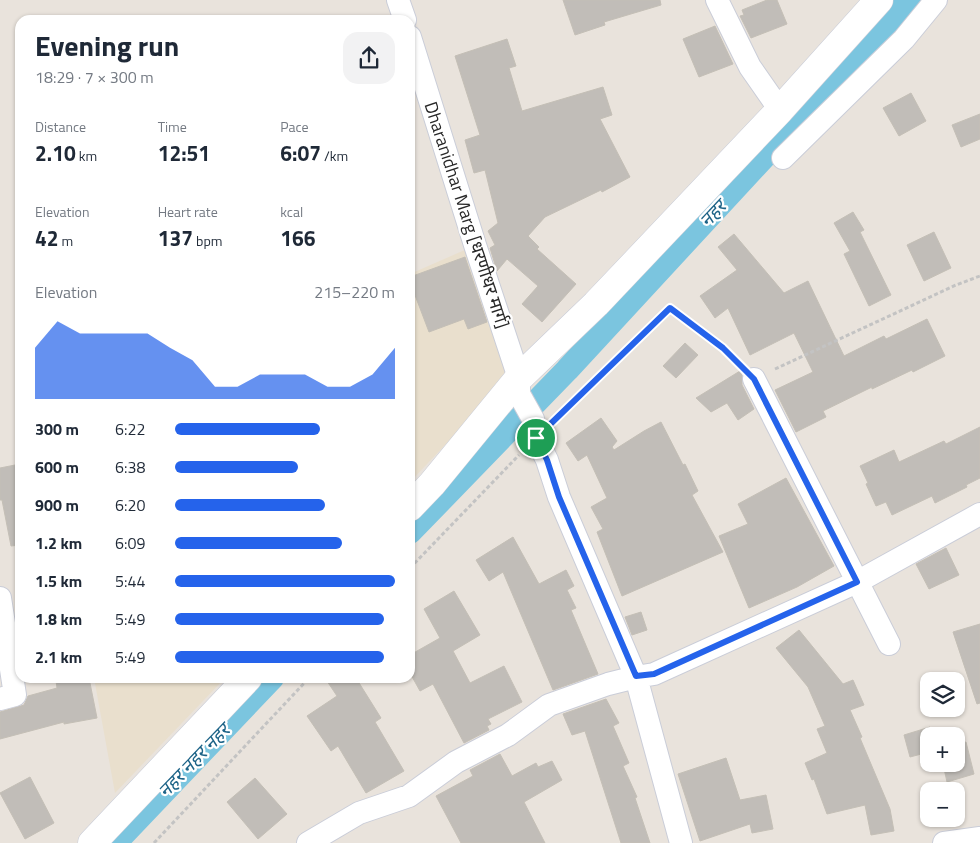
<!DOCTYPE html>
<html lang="en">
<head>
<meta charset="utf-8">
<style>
	:root { --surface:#fff; --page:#f2f2f3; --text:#1f2937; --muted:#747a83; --accent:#2563eb }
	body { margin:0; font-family:"Titillium Web","Noto Sans Devanagari",sans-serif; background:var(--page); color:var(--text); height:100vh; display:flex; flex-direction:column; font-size:19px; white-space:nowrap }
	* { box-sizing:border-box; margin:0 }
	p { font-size:16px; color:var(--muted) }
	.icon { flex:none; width:28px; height:28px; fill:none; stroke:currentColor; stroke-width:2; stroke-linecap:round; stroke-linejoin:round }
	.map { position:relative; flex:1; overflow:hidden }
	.panel { position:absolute; left:15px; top:15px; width:400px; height:668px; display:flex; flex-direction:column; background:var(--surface); border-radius:15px; box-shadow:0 1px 4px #0004 }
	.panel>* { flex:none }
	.tools { position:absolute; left:920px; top:672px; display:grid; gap:10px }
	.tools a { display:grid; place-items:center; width:45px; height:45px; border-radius:10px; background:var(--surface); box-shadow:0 1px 4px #0004; font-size:25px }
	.pin { position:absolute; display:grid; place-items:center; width:42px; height:42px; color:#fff; margin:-21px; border:2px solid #fff; border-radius:50%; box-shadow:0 1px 5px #0007 }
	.round { display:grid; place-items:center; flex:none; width:52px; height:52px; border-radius:15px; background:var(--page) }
	.head { display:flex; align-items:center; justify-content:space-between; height:85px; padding:0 20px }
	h1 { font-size:28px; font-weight:700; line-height:38px }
	.metrics { display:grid; grid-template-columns:repeat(3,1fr); gap:8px; height:85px; padding:5px 20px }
	.metrics div { display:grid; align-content:center }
	.metrics b { font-size:21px; font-weight:700 }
	.metrics small { font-size:14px; font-weight:400 }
	.metrics p { font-size:14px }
	.chart { height:140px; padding:10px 20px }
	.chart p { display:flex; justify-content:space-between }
	.chart svg { width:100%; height:90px; margin-top:5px; fill:var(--accent); opacity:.7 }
	ul { padding:0 20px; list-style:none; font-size:16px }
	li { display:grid; grid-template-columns:80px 60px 1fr; align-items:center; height:38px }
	li i { height:12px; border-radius:6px; background:var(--accent) }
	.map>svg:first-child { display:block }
</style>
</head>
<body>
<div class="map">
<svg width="980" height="843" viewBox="0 0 980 843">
	<rect width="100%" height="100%" fill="#e9e3dc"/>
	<!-- education -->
	<path fill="#e9dfcd" d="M 467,249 L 515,371 L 410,482 L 410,274 Z
		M 94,678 L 225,678 L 115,793 Z"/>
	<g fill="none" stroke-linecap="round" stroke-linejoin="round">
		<!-- canal -->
		<path stroke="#7bc5df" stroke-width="24" d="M 410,532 L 567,370 L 909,0
			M 115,843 L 272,678"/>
	</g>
	<!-- building -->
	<path fill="#c1bdb8" stroke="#c4bfb6" d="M 563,0 L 660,0 L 661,5 L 604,22 L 605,25 L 575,35 Z
		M 767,0 L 777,0 L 787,24 L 751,38 L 740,16 L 744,15 L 742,10 Z
		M 715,26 L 733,64 L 699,77 L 683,39 Z
		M 507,39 L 516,66 L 509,68 L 522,111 L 603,87 L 612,115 L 600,119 L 630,177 L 602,192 L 601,190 L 545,217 L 528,236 L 539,247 L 537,249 L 576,284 L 542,322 L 522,304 L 538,286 L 507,259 L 497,271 L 490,248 L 495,245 L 488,231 L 498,223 L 485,170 L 474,173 L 465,140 L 480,135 L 455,56 Z
		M 911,93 L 926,121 L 899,136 L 883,108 Z
		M 980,114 L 980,139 L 961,147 L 952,125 Z
		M 853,212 L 864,230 L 860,232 L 891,295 L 869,306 L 844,254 L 850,251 L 834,223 Z
		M 934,232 L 951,268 L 924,281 L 907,245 Z
		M 734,234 L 784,293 L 808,281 L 844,356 L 884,336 L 886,339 L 927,319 L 945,356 L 913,372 L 912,370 L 872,389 L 872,387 L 823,411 L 826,417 L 796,432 L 775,390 L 813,372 L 794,333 L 750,355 L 728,308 L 715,318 L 700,296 L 737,270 L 718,247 Z
		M 465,257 L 487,322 L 468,329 L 464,319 L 429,332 L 410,282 L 410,277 Z
		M 685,343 L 698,355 L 676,378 L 663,366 Z
		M 740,371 L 742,375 L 742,385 L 754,409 L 738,420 L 727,403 L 711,412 L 696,398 Z
		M 601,418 L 617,441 L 612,447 L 614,450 L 644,431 L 661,422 L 683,465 L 685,464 L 698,491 L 692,495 L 723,552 L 622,596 L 597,532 L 603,529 L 591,507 L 607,498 L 587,455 L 578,461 L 566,443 Z
		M 980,427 L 980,478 L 966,485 L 967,487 L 935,503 L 932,496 L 892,515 L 886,502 L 876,506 L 866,484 L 868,483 L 860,466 L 894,450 L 899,462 L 944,441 L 946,444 Z
		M 20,464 L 20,545 L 11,546 L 2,500 L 0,500 L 0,468 Z
		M 786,478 L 834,566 L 797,587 L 749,608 L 719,536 L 748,524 L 738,504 Z
		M 513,537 L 539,584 L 566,570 L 574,586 L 567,590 L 576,608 L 571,610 L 598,674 L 553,690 L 503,572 L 489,581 L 476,560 Z
		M 946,548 L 959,575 L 929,589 L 916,564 Z
		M 454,591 L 480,635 L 453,651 L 470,683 L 504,666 L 522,702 L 488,719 L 491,724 L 487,726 L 489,730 L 464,743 L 433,684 L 420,691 L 410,673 L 410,655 L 440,638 L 424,609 Z
		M 641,612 L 647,630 L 632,635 L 625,617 Z
		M 980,624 L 980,703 L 977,704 L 953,632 Z
		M 799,630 L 843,684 L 853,680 L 864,705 L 850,710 L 862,737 L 860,738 L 890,809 L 894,831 L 871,835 L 865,805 L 827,814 L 814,779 L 812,780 L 805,763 L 827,753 L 817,729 L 825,726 L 808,687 L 776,648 Z
		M 74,678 L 89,678 L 97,718 L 64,724 L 64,722 L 0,739 L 0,712 L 24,705 L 28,696 L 57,688 L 56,681 Z
		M 325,678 L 356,678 L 381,718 L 375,722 L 404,771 L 366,793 L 338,746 L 331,751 L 307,716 L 337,696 Z
		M 606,699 L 619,723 L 613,726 L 629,763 L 623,766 L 637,797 L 635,798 L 650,843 L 621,843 L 585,731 L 572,735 L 563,714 Z
		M 930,727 L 933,736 L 929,736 L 929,752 L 910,757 L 904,735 Z
		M 966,742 L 974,774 L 947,782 L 943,764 L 956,764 L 956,745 Z
		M 500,754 L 512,776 L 536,763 L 538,767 L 552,761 L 562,780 L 524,802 L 545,843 L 461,843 L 436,796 L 473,776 L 470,770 Z
		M 726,758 L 740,800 L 766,795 L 773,829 L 752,833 L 750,824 L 700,841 L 678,774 Z
		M 30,777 L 54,823 L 25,839 L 0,793 Z
		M 255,778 L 287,814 L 258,839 L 227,802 Z"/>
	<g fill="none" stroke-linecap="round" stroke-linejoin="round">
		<defs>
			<path id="street" d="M 398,0 L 405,20
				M 717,0 L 750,67 L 780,110
				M 410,37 L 475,245 L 519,378 L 519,394 L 533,419 L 536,438 L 547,460 L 559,497 L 636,677 L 681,843
				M 783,158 L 904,39 L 936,0
				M 754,379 L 889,644
				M 0,598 L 15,695 L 0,699
				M 308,843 L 359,813 L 409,796 L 456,762 L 508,735 L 549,705 L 608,684 L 636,677 L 654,674 L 857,582 L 980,514
				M 944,843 L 980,838"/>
			<path id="secondary" d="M 410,507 L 432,484 L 519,378 L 596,304 L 780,110 L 879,0
				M 92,843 L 248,678"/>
		</defs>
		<!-- street casing -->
		<use href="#street" stroke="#cacdd8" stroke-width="24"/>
		<!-- secondary casing -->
		<use href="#secondary" stroke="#cacdd8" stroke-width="29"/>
		<!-- path -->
		<path stroke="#c3c3c3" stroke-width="3" stroke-dasharray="4 2.5" stroke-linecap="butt" d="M 775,369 L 956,285 L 980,276
			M 556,419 L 670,308 L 723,348 L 739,364
			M 410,568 L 519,455
			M 154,843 L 309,678"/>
		<!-- street -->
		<use href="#street" stroke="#fff" stroke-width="22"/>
		<!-- secondary -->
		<use href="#secondary" stroke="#fff" stroke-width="28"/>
	</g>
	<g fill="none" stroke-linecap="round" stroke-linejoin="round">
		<defs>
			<path id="route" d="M 670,308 L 723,348 L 754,379 L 857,582 L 654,674 L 636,676 L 559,497 L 547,460 L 536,438 Z"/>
		</defs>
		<!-- route casing -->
		<use href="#route" stroke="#fff" stroke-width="10"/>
		<!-- route -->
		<use href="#route" stroke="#2563eb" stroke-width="6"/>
	</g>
	<g text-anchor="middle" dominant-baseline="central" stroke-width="4.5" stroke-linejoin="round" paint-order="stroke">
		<!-- street labels -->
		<g font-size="18" fill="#282828" stroke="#fff">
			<text transform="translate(467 215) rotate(72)">Dharanidhar Marg [धरणीधर मार्ग]</text>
		</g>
		<!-- water labels -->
		<g font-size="19" font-style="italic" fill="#1d6387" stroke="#fff">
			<text transform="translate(712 213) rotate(-47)">नहर</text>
			<text transform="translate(193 760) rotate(-46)">नहर नहर नहर</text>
		</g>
	</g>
</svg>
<div class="tools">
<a><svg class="icon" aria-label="layers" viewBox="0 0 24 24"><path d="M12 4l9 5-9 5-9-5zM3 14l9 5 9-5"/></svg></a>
<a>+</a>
<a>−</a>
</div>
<div class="pin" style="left:536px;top:438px;background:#1e9e55"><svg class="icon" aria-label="arrive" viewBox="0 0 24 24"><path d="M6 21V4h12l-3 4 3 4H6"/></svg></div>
<section class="panel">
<div class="head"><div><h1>Evening run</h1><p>18:29 · 7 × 300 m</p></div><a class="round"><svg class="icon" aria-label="share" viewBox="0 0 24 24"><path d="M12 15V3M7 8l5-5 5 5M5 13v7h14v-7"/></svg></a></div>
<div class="metrics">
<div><p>Distance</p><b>2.10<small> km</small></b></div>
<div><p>Time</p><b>12:51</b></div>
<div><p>Pace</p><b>6:07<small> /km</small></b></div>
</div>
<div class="metrics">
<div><p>Elevation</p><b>42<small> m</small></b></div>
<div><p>Heart rate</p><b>137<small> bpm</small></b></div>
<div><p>kcal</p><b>166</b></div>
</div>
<div class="chart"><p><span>Elevation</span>215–220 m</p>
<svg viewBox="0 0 160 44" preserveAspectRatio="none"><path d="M0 44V19L10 6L20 12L30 12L40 12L50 12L60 19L70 25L80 38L90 38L100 32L110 32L120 32L130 38L140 38L150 32L160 19V44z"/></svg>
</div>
<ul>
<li><b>300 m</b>6:22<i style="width:66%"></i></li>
<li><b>600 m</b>6:38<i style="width:56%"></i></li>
<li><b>900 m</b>6:20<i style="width:68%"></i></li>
<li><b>1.2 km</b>6:09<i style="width:76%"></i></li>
<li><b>1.5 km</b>5:44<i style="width:100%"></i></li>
<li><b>1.8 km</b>5:49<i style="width:95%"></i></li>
<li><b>2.1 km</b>5:49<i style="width:95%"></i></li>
</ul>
</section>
</div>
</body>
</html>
